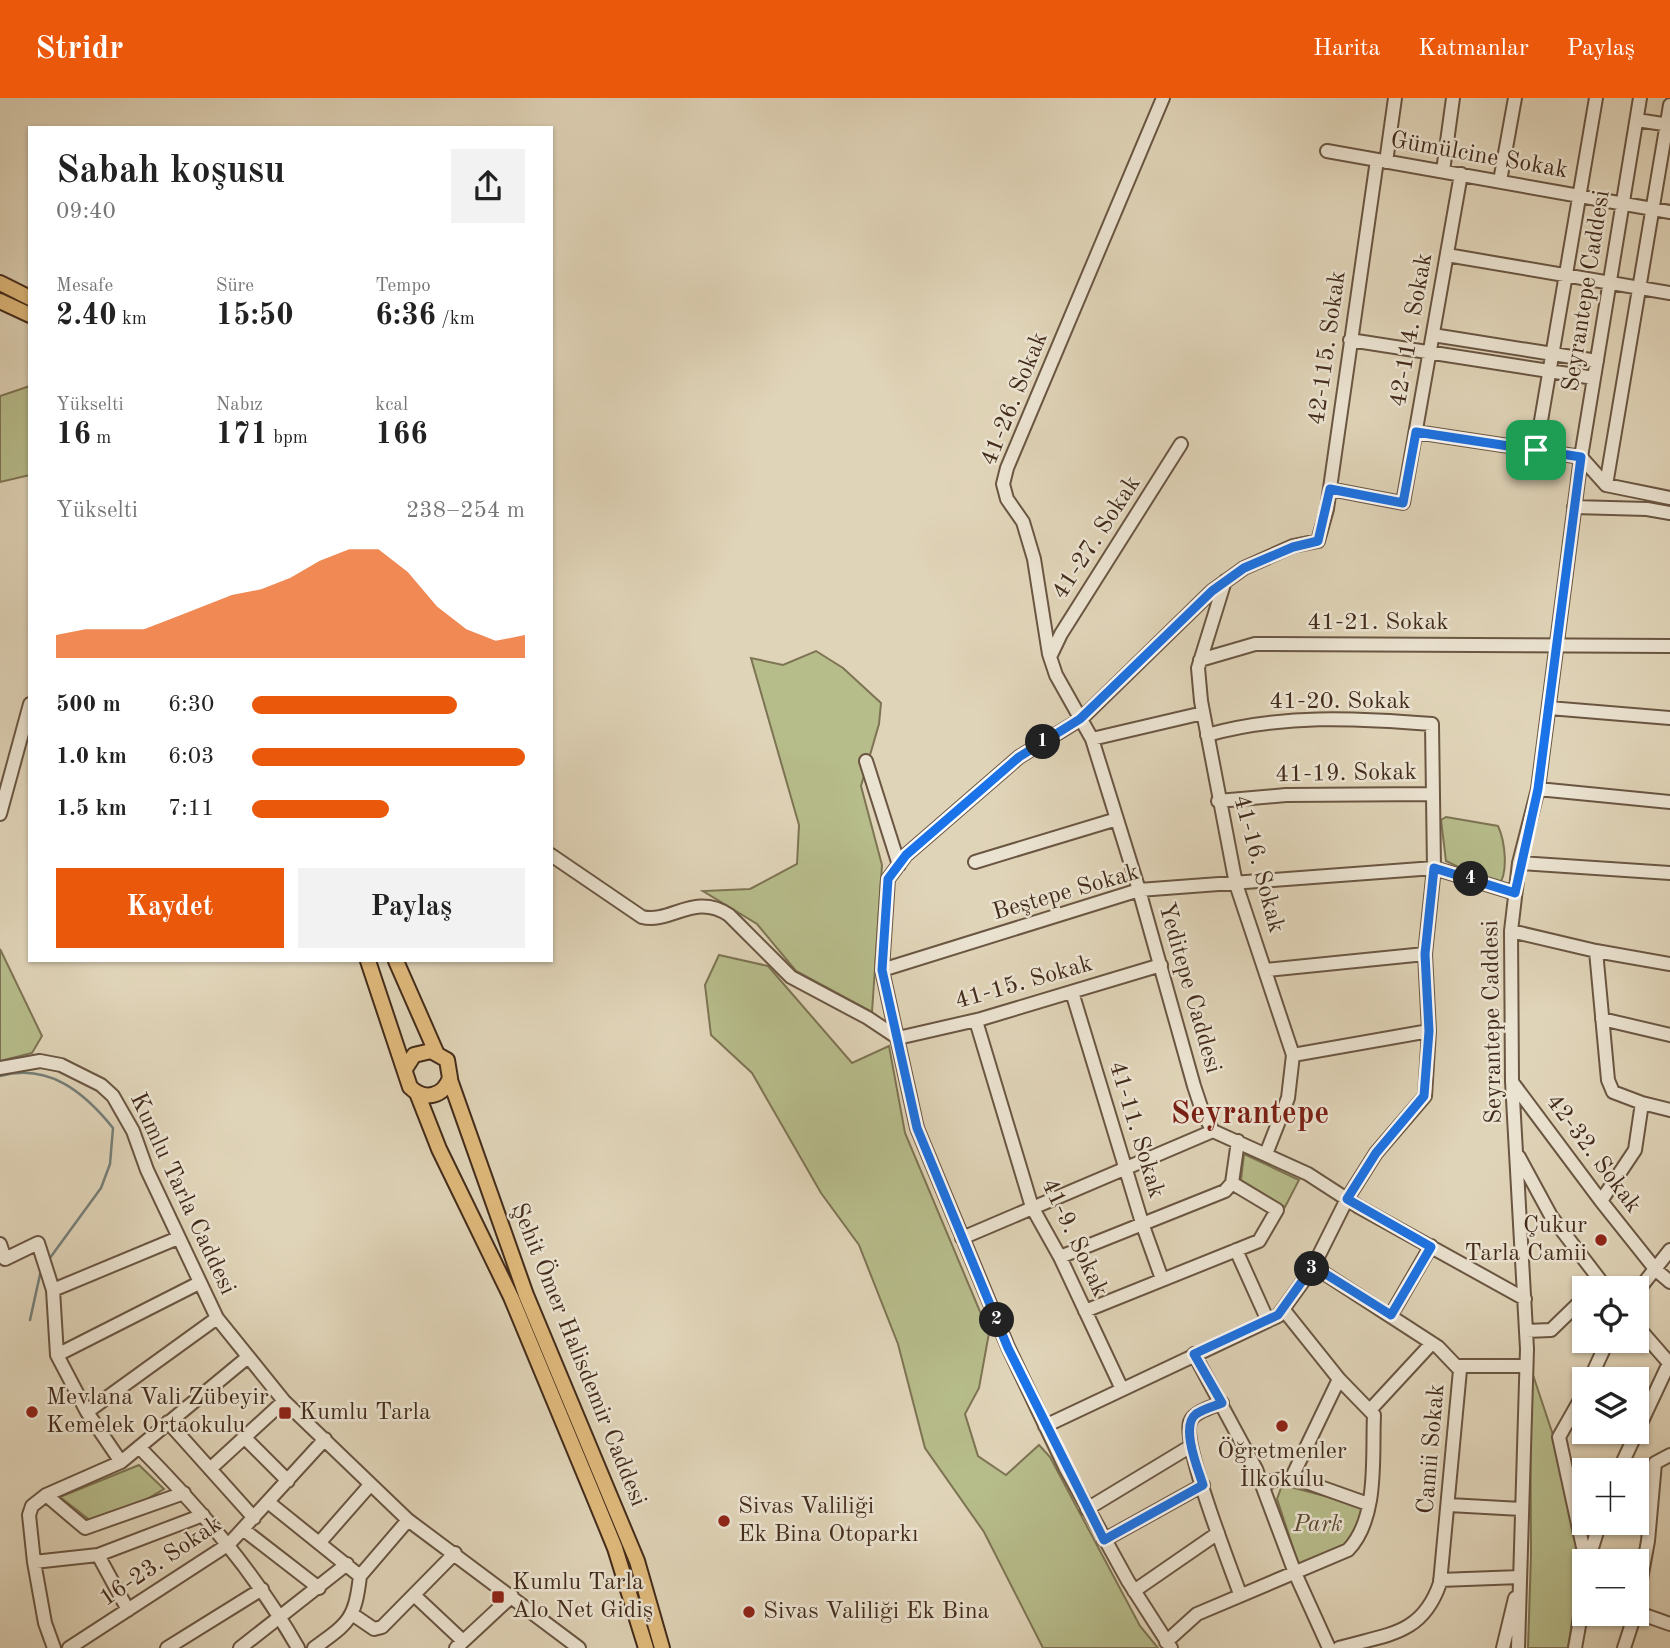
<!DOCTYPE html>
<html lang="tr">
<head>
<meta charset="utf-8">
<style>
	:root { --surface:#fff; --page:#f2f2f2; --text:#222; --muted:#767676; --accent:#ea580c }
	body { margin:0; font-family:"Old Standard TT",serif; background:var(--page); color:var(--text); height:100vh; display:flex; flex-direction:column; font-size:26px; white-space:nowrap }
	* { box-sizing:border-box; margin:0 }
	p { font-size:23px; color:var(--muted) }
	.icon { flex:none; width:38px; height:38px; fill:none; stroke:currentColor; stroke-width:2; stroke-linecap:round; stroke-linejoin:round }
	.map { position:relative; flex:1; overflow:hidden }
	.details { position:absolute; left:28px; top:28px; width:525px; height:836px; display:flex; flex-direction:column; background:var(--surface); border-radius:0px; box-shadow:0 2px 5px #0004 }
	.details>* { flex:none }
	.controls { position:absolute; left:1572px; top:1178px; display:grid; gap:14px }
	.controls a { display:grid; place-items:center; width:77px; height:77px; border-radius:0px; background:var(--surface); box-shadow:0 2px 5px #0004; font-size:35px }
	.pin { position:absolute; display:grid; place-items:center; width:60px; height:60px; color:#fff; margin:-30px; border-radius:14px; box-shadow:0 4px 10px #0006 }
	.km { position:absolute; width:35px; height:35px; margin:-18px; border-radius:50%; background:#222; color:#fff; font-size:19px; line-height:35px; text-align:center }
	.round { display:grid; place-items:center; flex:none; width:74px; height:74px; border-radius:0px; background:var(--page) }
	.summary { display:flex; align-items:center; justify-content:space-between; height:119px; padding:0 28px }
	h1 { font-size:38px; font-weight:700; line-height:52px }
	.metrics { display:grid; grid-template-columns:repeat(3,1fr); gap:10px; height:119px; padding:7px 28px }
	.metrics div { display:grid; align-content:center }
	.metrics b { font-size:30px; font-weight:700 }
	.metrics small { font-size:19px; font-weight:400 }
	.metrics p { font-size:19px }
	.chart { height:196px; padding:14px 28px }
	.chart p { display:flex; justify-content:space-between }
	.chart svg { width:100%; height:126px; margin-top:7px; fill:var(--accent); opacity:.7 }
	.button { display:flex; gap:14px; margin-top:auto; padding:14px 28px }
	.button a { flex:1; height:80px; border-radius:0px; background:var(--accent); color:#fff; font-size:28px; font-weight:700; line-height:80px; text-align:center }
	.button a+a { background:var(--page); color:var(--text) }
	ul { padding:0 28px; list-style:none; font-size:23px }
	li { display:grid; grid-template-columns:112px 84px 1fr; align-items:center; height:52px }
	li i { height:18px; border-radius:9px; background:var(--accent) }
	header { display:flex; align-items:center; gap:42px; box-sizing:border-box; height:98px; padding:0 35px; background:var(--accent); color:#fff }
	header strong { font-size:33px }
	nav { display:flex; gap:38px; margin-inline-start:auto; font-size:24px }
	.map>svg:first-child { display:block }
</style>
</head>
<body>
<header>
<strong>Stridr</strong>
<nav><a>Harita</a><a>Katmanlar</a><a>Paylaş</a></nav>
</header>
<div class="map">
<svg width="1670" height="1550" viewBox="0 0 1670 1550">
	<rect width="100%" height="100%" fill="#e0d4b8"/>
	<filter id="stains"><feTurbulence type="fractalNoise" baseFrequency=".00286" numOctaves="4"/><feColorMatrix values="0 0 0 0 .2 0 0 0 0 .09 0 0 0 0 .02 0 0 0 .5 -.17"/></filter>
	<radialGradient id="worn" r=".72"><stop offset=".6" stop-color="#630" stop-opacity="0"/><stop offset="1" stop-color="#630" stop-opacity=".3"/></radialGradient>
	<!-- green -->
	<path fill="#b7bc8b" stroke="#7d7453" stroke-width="2" d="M 30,288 L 30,377 L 0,384 L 0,298 Z
		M 816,553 L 843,570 L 881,605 L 879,626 L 861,688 L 882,767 L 872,914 L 796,873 L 757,826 L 703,793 L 750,791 L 797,766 L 799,727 L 751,560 L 783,567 Z
		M 1446,719 L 1498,728 C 1505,743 1509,776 1498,788 L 1446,763 L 1441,722 Z
		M 0,851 L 42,938 L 32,955 L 0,963 Z
		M 719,857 L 768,868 L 852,965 L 889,948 L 905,1035 L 989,1235 L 979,1290 L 965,1316 L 978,1358 L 1006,1377 L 1039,1347 L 1050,1359 L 1140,1528 L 1158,1550 L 1043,1550 L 984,1434 L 925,1350 L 898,1246 L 859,1147 L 821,1095 L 752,975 L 711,937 L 705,887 Z
		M 1244,1056 L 1299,1082 L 1285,1109 L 1241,1082 Z
		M 1530,1268 L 1556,1346 L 1581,1463 L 1568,1550 L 1528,1550 L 1531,1457 Z
		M 139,1367 L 164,1391 L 142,1404 L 91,1423 L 60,1399 Z
		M 1287,1388 L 1366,1409 L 1346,1450 L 1303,1467 L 1298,1465 L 1277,1401 L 1281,1390 Z"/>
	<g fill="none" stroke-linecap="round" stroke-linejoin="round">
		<!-- stream -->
		<path stroke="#757f79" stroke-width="2.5" d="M 0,978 C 49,965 84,994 113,1030 L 110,1066 L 101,1090 L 47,1164
			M 30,1222 L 41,1172"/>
		<defs>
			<path id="minor" d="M 1163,0 L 1007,370 L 1003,386 L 1007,401 L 1023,424 L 1034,461 L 1049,556 L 1056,577 L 1092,641 L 1139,792 L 1194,988 L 1203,1015 L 1213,1033 L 1308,1076 L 1359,1109 L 1525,1201
				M 1637,22 L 1670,27
				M 1327,53 L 1670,114
				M 1386,64 L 1395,0
				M 1443,73 L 1453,0
				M 1500,83 L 1515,0
				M 1447,157 L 1670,195
				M 1433,237 L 1597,263
				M 1350,242 L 1594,280
				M 1416,334 L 1581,359 L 1606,387 L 1670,400
				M 1536,352 L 1596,0
				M 1606,387 L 1670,7
				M 1330,391 L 1403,405 L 1461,76
				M 1574,409 L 1647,411 L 1670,415
				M 1225,483 L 1198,570 L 1201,603 L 1236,786 L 1293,957 L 1288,1000 L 1266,1056
				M 1050,559 L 1061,536 L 1181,346
				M 1200,562 L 1255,546 L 1670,548
				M 1549,610 L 1670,620
				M 1092,641 L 1203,615
				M 866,663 L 899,767
				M 1538,691 L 1670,704
				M 1218,703 L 1286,697 L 1433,696
				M 0,716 L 30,606
				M 551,757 L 642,819 C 671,826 694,794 729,817 L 791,879 L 868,920 L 898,940
				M 975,764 L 1117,721
				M 1519,765 L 1670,775
				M 1511,833 L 1596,853 L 1670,866
				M 1596,853 L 1608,982 L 1613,994 L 1642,1005 L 1635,1052 L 1601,1103
				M 882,872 L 1139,792 L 1434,770 L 1515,795
				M 1266,872 L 1425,856
				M 1072,894 L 1143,1128 L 1162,1181
				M 1602,921 L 1670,937
				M 976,923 L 1032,1109 L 1060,1159 L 1121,1289
				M 898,940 L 981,921 L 1161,867
				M 1293,957 L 1429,933
				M 0,970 L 40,963 L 61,967 L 101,987 L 113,998 L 133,1033 L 147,1072 L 217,1220 L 284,1303 L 408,1422 L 579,1550
				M 1512,984 L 1601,1103 L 1656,1172 L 1670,1184
				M 1642,1005 L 1670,1012
				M 1519,1059 L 1551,1118 L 1606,1190
				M 962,1140 L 1213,1033
				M 0,1146 L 5,1161 L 38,1145 L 53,1192 L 57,1257 L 87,1314 L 121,1364
				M 1236,1152 L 1268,1223
				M 1060,1159 L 1225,1093 L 1232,1085 L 1238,1043
				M 1313,1168 L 1438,1249 L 1460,1272 L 1440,1485 C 1422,1538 1386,1536 1339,1550
				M 53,1192 L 178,1140
				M 1636,1195 L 1670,1152
				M 1085,1213 L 1259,1143 L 1277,1112 L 1232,1085
				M 1391,1217 L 1431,1148
				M 1636,1227 L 1670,1266
				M 1526,1233 L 1551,1232 L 1584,1200
				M 1194,1256 L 1256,1371 L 1295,1475 L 1329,1550
				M 57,1257 L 199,1185
				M 1457,1268 L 1526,1268
				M 1590,1281 L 1608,1242
				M 1584,1295 L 1559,1339 L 1586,1463
				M 1222,1305 C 1213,1309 1194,1313 1190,1324 C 1182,1346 1230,1468 1240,1496
				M 1370,1312 L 1432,1245
				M 87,1314 L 217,1220
				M 168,1324 L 254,1420
				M 1045,1328 L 1278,1218 L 1312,1171 L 1347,1101 L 1376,1055 L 1425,998 L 1429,933 L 1425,856 L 1434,770 L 1432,626 C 1356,620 1281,616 1207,637
				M 245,1340 L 288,1383
				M 139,1349 C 200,1411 255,1474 298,1550
				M 210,1371 L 284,1303
				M 1619,1372 L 1670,1263
				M 1292,1379 L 1368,1406
				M 1263,1388 L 1272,1383 L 1292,1379 L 1339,1281
				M 46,1397 L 85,1430 L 184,1395
				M 268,1404 L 360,1478 C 355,1521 349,1525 314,1550
				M 1449,1407 L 1521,1411
				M 1087,1411 L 1191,1348
				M 244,1432 L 319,1490
				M 1104,1442 L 1203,1387
				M 320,1444 L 370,1387
				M 98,1457 L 128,1512
				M 1588,1463 L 1600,1424
				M 34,1464 L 98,1457 L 203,1417
				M 360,1478 L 408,1422
				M 1440,1482 L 1520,1479
				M 1134,1493 L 1218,1435
				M 414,1497 L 463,1543
				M 1636,1508 L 1648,1443 L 1655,1365 L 1670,1357
				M 1636,1514 L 1670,1526
				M 352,1516 L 374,1531 L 382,1529 L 455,1455
				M 1166,1544 L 1197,1516 L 1348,1452 C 1379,1420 1372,1358 1374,1317 L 1339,1281 L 1283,1211
				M 54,1550 L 45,1525 L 34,1464 L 29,1417 L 32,1408 L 46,1397 L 121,1364 L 248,1259
				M 69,1550 L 229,1446 L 325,1341
				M 167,1550 L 262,1491
				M 240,1550 L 347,1466
				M 456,1550 L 512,1498
				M 1171,1550 L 1128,1483 L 1065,1369 L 1008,1249 L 917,1030 L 882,872 L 888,781 L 906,757 L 1019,659 L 1081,621 L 1212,493 L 1244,470 L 1293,448 L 1318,443 L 1327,411 L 1377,62
				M 1503,1550 L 1515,1500
				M 1518,1550 L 1527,1251 L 1512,983 L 1511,833 L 1519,765 L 1538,691 L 1581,359 L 1640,0
				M 1575,1550 L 1584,1500
				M 1624,1550 L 1635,1516"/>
			<path id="major" d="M 0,185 L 30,200
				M 0,203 L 30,217
				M 368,863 L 410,989 C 424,1003 443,999 450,980 L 447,962 L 431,953 L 414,957 L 405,971
				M 396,863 L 436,954
				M 450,982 L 526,1197 L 637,1463 L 662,1550
				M 417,995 L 439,1051 L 511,1199 L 592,1394 L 615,1450 L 646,1550"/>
		</defs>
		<!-- minor casing -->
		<use href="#minor" stroke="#6a5642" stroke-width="16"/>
		<!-- major casing -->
		<use href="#major" stroke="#432c1b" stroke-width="18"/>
		<!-- minor -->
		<use href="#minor" stroke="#ebe3d1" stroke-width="12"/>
		<!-- major -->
		<use href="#major" stroke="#e0ba7c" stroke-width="14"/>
	</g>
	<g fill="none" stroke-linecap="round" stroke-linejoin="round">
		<defs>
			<path id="route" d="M 1416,334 L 1581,359 L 1538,691 L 1515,795 L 1434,770 L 1425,856 L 1429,933 L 1424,998 L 1376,1055 L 1347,1101 L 1431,1149 L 1391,1217 L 1313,1168 L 1278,1217 L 1194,1256 L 1222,1305 C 1214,1308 1203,1311 1196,1316 C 1180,1328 1198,1371 1203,1387 L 1104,1442 L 1008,1250 L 917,1030 L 882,872 L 888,781 L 906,757 L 1019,659 L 1080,621 L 1212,493 L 1244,470 L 1293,449 L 1318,443 L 1330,391 L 1403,405 Z"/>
		</defs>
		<!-- route casing -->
		<use href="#route" stroke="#fff" stroke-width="14"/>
		<!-- route -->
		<use href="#route" stroke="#1a73e8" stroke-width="9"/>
	</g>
	<!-- markers -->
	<g fill="#8f2418" stroke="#ebe3d1" stroke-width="2.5">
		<circle cx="1601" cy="1142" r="7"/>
		<circle cx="32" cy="1314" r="7"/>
		<rect x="278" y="1308" width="14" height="14" rx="3.5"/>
		<circle cx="1282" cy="1328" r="7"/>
		<circle cx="724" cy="1423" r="7"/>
		<rect x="491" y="1492" width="14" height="14" rx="3.5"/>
		<circle cx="749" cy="1514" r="7"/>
	</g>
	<g text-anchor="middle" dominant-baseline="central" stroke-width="5" stroke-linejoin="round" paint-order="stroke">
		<!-- street labels -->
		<g font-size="24" fill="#432c1b" stroke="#ebe3d1">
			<text transform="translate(1479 58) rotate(10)">Gümülcine Sokak</text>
			<text transform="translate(1587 193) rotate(-81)">Seyrantepe Caddesi</text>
			<text transform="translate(1412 232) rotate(-80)">42-114. Sokak</text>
			<text transform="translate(1328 250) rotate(-82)">42-115. Sokak</text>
			<text transform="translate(1015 301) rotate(-68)">41-26. Sokak</text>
			<text transform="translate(1097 440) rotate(-57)">41-27. Sokak</text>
			<text x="1378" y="525">41-21. Sokak</text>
			<text x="1340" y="604">41-20. Sokak</text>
			<text transform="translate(1346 676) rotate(-1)">41-19. Sokak</text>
			<text transform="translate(1258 766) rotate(75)">41-16. Sokak</text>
			<text transform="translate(1066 795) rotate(-16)">Beştepe Sokak</text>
			<text transform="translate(1024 885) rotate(-16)">41-15. Sokak</text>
			<text transform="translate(1189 890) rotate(74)">Yeditepe Caddesi</text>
			<text transform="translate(1493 924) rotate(-91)">Seyrantepe Caddesi</text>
			<text transform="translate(1136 1032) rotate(73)">41-11. Sokak</text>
			<text transform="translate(1593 1056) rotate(53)">42-32. Sokak</text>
			<text transform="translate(182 1096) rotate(65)">Kumlu Tarla Caddesi</text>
			<text transform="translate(1074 1140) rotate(65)">41-9. Sokak</text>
			<text transform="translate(578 1257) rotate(68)">Şehit Ömer Halisdemir Caddesi</text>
			<text transform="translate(1432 1351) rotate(-85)">Camii Sokak</text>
			<text transform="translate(161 1464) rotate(-34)">16-23. Sokak</text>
		</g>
		<!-- poi labels -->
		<g font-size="24" fill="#432c1b" stroke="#ebe3d1" text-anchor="start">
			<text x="1587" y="1128" text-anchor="end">Çukur<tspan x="1587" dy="28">Tarla Camii</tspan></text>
			<text x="46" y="1300">Mevlana Vali Zübeyir<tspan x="46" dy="28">Kemelek Ortaokulu</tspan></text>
			<text x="299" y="1315">Kumlu Tarla</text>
			<text x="1282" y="1354" text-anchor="middle">Öğretmenler<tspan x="1282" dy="28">İlkokulu</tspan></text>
			<text x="738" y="1409">Sivas Valiliği<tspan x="738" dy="28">Ek Bina Otoparkı</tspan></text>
			<text x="512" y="1485">Kumlu Tarla<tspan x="512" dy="28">Alo Net Gidiş</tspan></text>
			<text x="763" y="1514">Sivas Valiliği Ek Bina</text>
		</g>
		<!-- park labels -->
		<g font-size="24" font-style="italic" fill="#5a4931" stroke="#ebe3d1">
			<text x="1318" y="1427">Park</text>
		</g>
		<!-- district labels -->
		<g font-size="32" font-weight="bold" fill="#7a1f14" stroke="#ebe3d1">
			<text x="1250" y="1017">Seyrantepe</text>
		</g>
	</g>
	<rect width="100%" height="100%" filter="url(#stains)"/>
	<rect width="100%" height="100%" fill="url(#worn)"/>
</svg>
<div class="controls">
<a><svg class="icon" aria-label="locate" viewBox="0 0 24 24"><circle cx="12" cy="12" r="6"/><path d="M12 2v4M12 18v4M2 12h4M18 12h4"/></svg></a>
<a><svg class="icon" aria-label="layers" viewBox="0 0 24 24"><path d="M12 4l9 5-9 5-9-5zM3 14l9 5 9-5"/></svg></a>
<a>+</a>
<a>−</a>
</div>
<div class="pin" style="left:1536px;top:352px;background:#1e9e55"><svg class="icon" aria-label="arrive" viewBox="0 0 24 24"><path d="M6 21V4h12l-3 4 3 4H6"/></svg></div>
<b class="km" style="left:1043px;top:644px">1</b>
<b class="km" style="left:997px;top:1222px">2</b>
<b class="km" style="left:1312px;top:1171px">3</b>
<b class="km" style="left:1471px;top:781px">4</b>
<section class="details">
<div class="summary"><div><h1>Sabah koşusu</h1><p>09:40</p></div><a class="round"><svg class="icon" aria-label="share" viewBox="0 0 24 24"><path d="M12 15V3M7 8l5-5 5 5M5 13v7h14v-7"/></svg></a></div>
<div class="metrics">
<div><p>Mesafe</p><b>2.40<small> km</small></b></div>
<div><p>Süre</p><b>15:50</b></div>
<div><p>Tempo</p><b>6:36<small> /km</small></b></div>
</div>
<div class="metrics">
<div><p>Yükselti</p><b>16<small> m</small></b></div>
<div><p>Nabız</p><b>171<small> bpm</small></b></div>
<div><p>kcal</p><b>166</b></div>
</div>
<div class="chart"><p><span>Yükselti</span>238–254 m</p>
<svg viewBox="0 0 160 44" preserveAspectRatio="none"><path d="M0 44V36L10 34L20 34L30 34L40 30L50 26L60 22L70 20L80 16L90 10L100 6L110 6L120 14L130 26L140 34L150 38L160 36V44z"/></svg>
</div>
<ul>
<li><b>500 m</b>6:30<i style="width:75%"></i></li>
<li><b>1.0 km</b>6:03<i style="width:100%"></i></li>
<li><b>1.5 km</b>7:11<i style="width:50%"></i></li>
</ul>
<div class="button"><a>Kaydet</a><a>Paylaş</a></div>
</section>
</div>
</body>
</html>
